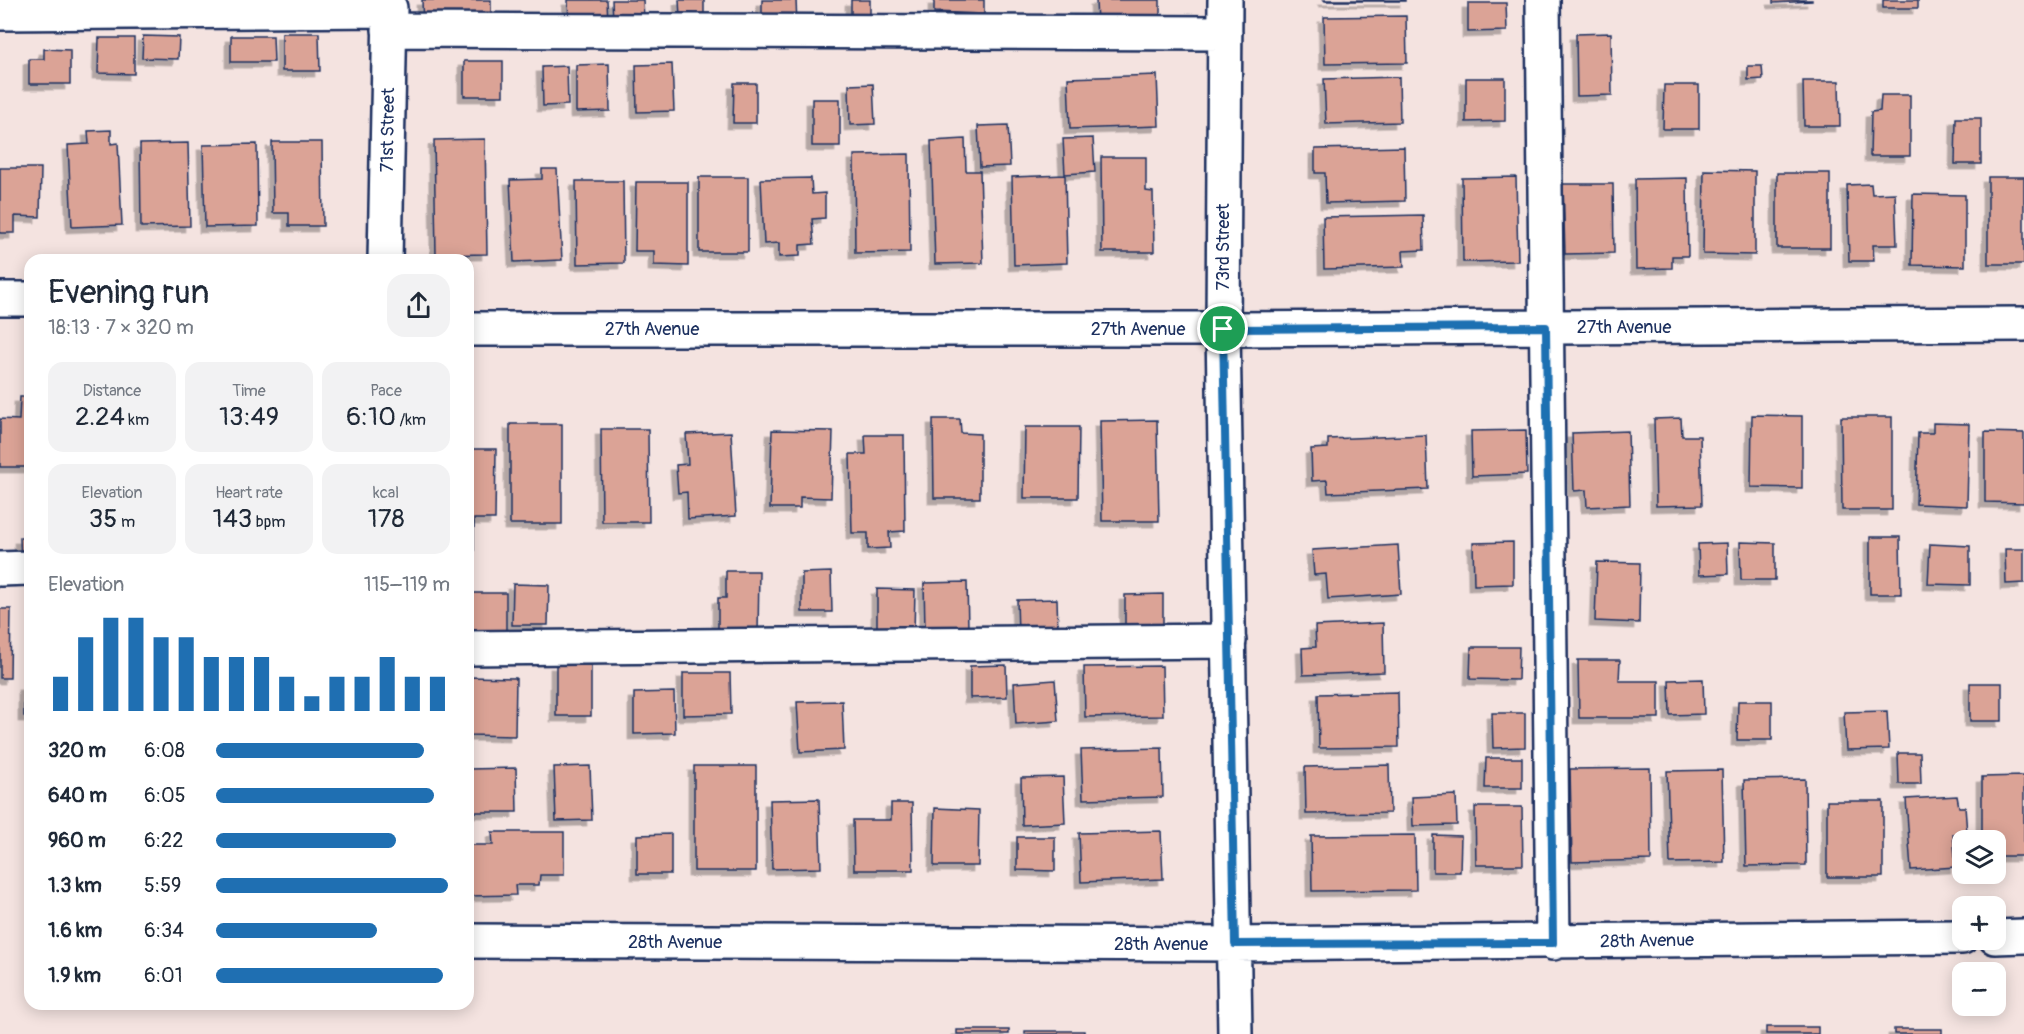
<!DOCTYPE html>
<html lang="en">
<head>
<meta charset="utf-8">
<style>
	:root { --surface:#fff; --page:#f2f2f3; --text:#1f2937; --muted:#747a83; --accent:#1f6fb2 }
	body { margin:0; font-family:Pangolin,sans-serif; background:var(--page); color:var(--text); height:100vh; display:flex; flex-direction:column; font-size:22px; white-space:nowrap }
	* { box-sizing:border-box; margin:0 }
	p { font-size:20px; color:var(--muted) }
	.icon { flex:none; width:33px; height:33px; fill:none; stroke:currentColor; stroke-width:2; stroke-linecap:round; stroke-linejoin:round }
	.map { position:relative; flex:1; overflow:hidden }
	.sheet { position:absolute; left:24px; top:254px; width:450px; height:756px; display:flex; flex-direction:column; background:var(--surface); border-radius:18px; box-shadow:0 3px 15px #0003 }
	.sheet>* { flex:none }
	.buttons { position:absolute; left:1952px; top:830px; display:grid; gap:12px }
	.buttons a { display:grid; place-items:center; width:54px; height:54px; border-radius:12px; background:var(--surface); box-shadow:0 3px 15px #0003; font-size:30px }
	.pin { position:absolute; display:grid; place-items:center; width:51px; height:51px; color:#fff; margin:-26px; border:3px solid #fff; border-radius:50%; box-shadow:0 2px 6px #0007 }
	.round { display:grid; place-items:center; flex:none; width:63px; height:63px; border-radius:18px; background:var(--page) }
	.headline { display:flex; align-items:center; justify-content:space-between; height:102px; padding:0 24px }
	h1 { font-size:33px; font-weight:600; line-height:45px }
	.stats { display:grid; grid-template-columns:repeat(3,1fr); gap:9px; height:102px; padding:6px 24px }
	.stats div { display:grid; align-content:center; border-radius:15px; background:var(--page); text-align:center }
	.stats b { font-size:26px; font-weight:600 }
	.stats small { font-size:16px; font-weight:400 }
	.stats p { font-size:16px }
	.chart { height:168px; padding:12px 24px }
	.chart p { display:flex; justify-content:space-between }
	.chart svg { width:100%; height:108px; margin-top:6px; stroke:var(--accent); stroke-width:6 }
	ul { padding:0 24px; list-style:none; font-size:20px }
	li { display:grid; grid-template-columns:96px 72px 1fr; align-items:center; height:45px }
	li i { height:15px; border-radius:8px; background:var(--accent) }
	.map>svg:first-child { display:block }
</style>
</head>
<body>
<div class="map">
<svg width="2024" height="1034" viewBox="0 0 2024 1034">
	<defs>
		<filter id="shadow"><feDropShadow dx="-5.5" dy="5.5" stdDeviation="0" flood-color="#0004"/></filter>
	</defs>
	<rect width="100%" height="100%" fill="#f4e3e0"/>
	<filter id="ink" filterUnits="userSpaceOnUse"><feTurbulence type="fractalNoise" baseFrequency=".0167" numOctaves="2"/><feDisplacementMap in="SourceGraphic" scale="12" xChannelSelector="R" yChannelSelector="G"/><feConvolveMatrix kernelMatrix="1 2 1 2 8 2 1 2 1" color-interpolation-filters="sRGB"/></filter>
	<g filter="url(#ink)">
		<!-- building -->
		<path fill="#dba396" stroke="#1b2f5e" stroke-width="1.5" filter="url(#shadow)" d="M 422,0 L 491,0 L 491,27 L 423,28 Z
			M 568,0 L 607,0 L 608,22 L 569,24 Z
			M 612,0 L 643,0 L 644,19 L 613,21 Z
			M 679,0 L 704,0 L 704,16 L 680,17 Z
			M 762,0 L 796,0 L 797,24 L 762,25 Z
			M 851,0 L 870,0 L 870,28 L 851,28 Z
			M 934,0 L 984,0 L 984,14 L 934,12 Z
			M 1096,0 L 1160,0 L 1160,22 L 1097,24 Z
			M 1324,0 L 1405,0 L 1405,1 L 1325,1 Z
			M 1773,0 L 1812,0 L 1812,1 L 1773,3 Z
			M 1883,0 L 1918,0 L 1918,8 L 1883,8 Z
			M 1468,3 L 1506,3 L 1507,31 L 1468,32 Z
			M 1406,16 L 1407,63 L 1325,64 L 1324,17 Z
			M 282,33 L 319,33 L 320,71 L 282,71 Z
			M 1611,33 L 1612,95 L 1577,96 L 1576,34 Z
			M 143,36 L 179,37 L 178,59 L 142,58 Z
			M 231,36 L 273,36 L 274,62 L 231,62 Z
			M 99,38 L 134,38 L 134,74 L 98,73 Z
			M 44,49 L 70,50 L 70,84 L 29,84 L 29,59 L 44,59 Z
			M 464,61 L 503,61 L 503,96 L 464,96 Z
			M 609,64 L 610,111 L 576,112 L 576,65 Z
			M 672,64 L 674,111 L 637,112 L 636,65 Z
			M 567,66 L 568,105 L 543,106 L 542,67 Z
			M 1748,66 L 1762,66 L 1763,79 L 1748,80 Z
			M 1157,75 L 1159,126 L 1070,129 L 1068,78 Z
			M 1399,77 L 1400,122 L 1326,124 L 1324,79 Z
			M 1466,78 L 1505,78 L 1505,121 L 1466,122 Z
			M 1803,81 L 1839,81 L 1840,126 L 1804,126 Z
			M 734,83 L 756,83 L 756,123 L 733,123 Z
			M 873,84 L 875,124 L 850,125 L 849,85 Z
			M 1664,85 L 1699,85 L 1699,129 L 1663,129 Z
			M 1881,95 L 1910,95 L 1910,156 L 1870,156 L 1871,112 L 1880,111 Z
			M 812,99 L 840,99 L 840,146 L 812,146 Z
			M 1956,118 L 1981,118 L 1981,164 L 1955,164 Z
			M 1008,125 L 1010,166 L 980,167 L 978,126 Z
			M 111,130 L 111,144 L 118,143 L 122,225 L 72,227 L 68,145 L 89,144 L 88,131 Z
			M 1093,138 L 1095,172 L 1065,174 L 1063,139 Z
			M 485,139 L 487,254 L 436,255 L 434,140 Z
			M 965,139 L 966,171 L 980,171 L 983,263 L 935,264 L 931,141 Z
			M 272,142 L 322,142 L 323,226 L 289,226 L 289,213 L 273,213 Z
			M 188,143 L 190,226 L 141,227 L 140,144 Z
			M 257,144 L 258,226 L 205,227 L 203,145 Z
			M 1404,147 L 1405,201 L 1326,203 L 1325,173 L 1315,173 L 1315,149 Z
			M 909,154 L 910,252 L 855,253 L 854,155 Z
			M 1101,157 L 1146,157 L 1146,191 L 1153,192 L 1154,252 L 1102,252 Z
			M 0,168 L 41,168 L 40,217 L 15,216 L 15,233 L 0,233 Z
			M 542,169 L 557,169 L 562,260 L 514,262 L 510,180 L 542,179 Z
			M 1704,170 L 1755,171 L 1755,255 L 1703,254 Z
			M 1777,173 L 1830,173 L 1830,248 L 1777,248 Z
			M 1065,175 L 1067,263 L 1014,265 L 1012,177 Z
			M 699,177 L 748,177 L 748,252 L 699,252 Z
			M 1516,177 L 1518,261 L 1463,262 L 1462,178 Z
			M 1988,177 L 2024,177 L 2024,264 L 1988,264 Z
			M 811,178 L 812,194 L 825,193 L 825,218 L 812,219 L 814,244 L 800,245 L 800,256 L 779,257 L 779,243 L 764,244 L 761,179 Z
			M 1687,178 L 1688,256 L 1672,256 L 1672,268 L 1636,269 L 1635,179 Z
			M 576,181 L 623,181 L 624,263 L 577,264 Z
			M 636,182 L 688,182 L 688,266 L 654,265 L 654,251 L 635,251 Z
			M 1563,184 L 1613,184 L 1614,253 L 1565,254 Z
			M 1871,184 L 1872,194 L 1895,193 L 1897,245 L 1873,245 L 1874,261 L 1849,261 L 1847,185 Z
			M 1913,194 L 1965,195 L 1965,266 L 1912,265 Z
			M 1423,215 L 1424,250 L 1403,251 L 1404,267 L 1324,269 L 1323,217 Z
			M 20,397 L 30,397 L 30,467 L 0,467 L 0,419 L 19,420 Z
			M 1752,415 L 1802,416 L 1802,488 L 1751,487 Z
			M 1841,417 L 1892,417 L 1892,510 L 1842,510 Z
			M 1681,418 L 1682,436 L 1700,436 L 1702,505 L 1656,506 L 1654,419 Z
			M 933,419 L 960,419 L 961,433 L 980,434 L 980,498 L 934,498 Z
			M 1157,420 L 1159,521 L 1102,521 L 1100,421 Z
			M 1933,423 L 1969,424 L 1967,506 L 1916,504 L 1918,433 L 1933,433 Z
			M 510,424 L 562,424 L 562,524 L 510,524 Z
			M 1025,427 L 1079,427 L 1078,498 L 1024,498 Z
			M 601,429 L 648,429 L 649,522 L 602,522 Z
			M 772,430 L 833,431 L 831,498 L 800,497 L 800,508 L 770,508 Z
			M 1526,430 L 1527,474 L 1472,476 L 1471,431 Z
			M 1628,431 L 1630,505 L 1587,507 L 1586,490 L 1574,491 L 1572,433 Z
			M 731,432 L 736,516 L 688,519 L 687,492 L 678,493 L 676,465 L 688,464 L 686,434 Z
			M 1985,432 L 2024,433 L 2024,503 L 1985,502 Z
			M 865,435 L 904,435 L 905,531 L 889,532 L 890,548 L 868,549 L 868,533 L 852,533 L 850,454 L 866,454 Z
			M 1426,435 L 1428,489 L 1328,493 L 1327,480 L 1312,481 L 1311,449 L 1328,448 L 1328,439 Z
			M 468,449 L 496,449 L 495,519 L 474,519 L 474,553 L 468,553 Z
			M 1870,537 L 1900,537 L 1901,594 L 1870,594 Z
			M 20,538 L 30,538 L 30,563 L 21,564 Z
			M 1513,542 L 1513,584 L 1474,585 L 1473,543 Z
			M 1740,542 L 1775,543 L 1775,580 L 1741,580 Z
			M 1727,543 L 1728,574 L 1699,575 L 1698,544 Z
			M 1930,544 L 1970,546 L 1970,585 L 1928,584 Z
			M 1398,545 L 1401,594 L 1328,599 L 1326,574 L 1314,575 L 1312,550 Z
			M 2005,549 L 2024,549 L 2024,583 L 2006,584 Z
			M 1597,562 L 1640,563 L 1639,623 L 1595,621 Z
			M 726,571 L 759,571 L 758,634 L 718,634 L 718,598 L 726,598 Z
			M 831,572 L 832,612 L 802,612 L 802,573 Z
			M 967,582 L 968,629 L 925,630 L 924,583 Z
			M 513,584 L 549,585 L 548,625 L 512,625 Z
			M 877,589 L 915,590 L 914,633 L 877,633 Z
			M 468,593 L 506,593 L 506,642 L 468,642 Z
			M 1163,594 L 1163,627 L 1125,629 L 1125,595 Z
			M 1057,599 L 1058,632 L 1018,634 L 1017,600 Z
			M 0,609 L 11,609 L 10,678 L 0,678 Z
			M 1383,623 L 1384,672 L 1303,675 L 1302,648 L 1316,647 L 1315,626 Z
			M 1471,647 L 1519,647 L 1518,680 L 1470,679 Z
			M 1578,660 L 1620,660 L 1619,681 L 1659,681 L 1659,718 L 1579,718 Z
			M 556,664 L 591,665 L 591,716 L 556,716 Z
			M 1006,665 L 1007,697 L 970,698 L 970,666 Z
			M 1162,666 L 1163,716 L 1085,717 L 1084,667 Z
			M 683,673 L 730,673 L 731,714 L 683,715 Z
			M 468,677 L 516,678 L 515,736 L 468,735 Z
			M 1703,679 L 1704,714 L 1670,715 L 1669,680 Z
			M 1055,680 L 1058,721 L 1016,724 L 1014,683 Z
			M 1970,683 L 2002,683 L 2002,721 L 1970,721 Z
			M 24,685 L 30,685 L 30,716 L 24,716 Z
			M 674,692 L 675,733 L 634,734 L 634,693 Z
			M 1398,692 L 1399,747 L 1319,748 L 1318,694 Z
			M 842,701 L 844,750 L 800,752 L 797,702 Z
			M 1738,701 L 1772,701 L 1772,740 L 1737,740 Z
			M 1887,711 L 1889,749 L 1846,750 L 1844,712 Z
			M 1492,713 L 1525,713 L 1525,747 L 1493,748 Z
			M 1162,748 L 1163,797 L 1083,799 L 1081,750 Z
			M 1898,753 L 1920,753 L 1921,784 L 1899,784 Z
			M 1486,758 L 1522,758 L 1522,788 L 1485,788 Z
			M 1389,765 L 1390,813 L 1306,814 L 1305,767 Z
			M 590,766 L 592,820 L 556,821 L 554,767 Z
			M 694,766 L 756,766 L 756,871 L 694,871 Z
			M 516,768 L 517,812 L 468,812 L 468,769 Z
			M 1650,768 L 1651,860 L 1572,862 L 1570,769 Z
			M 1722,770 L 1724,862 L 1670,863 L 1667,771 Z
			M 2024,776 L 2024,856 L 1995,856 L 1995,840 L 1982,840 L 1982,777 Z
			M 1063,777 L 1065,823 L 1022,825 L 1021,778 Z
			M 1805,779 L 1806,865 L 1746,866 L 1744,780 Z
			M 1456,795 L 1457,825 L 1413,826 L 1412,797 Z
			M 1957,796 L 1959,807 L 1965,807 L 1967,833 L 1953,834 L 1956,867 L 1911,870 L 1906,799 Z
			M 819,799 L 821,868 L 772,869 L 770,800 Z
			M 1827,801 L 1883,801 L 1883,877 L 1827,877 Z
			M 891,803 L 912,803 L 913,870 L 854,870 L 853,820 L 891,820 Z
			M 1475,807 L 1522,807 L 1523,865 L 1476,865 Z
			M 935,808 L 979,810 L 978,866 L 934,866 Z
			M 1161,831 L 1163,879 L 1081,882 L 1079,833 Z
			M 492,832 L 564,832 L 564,875 L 540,875 L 539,885 L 515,885 L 516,895 L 468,896 L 468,845 L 493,845 Z
			M 671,834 L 671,874 L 637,874 L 637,835 Z
			M 1415,835 L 1416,890 L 1312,891 L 1311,836 Z
			M 1433,835 L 1461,836 L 1460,872 L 1433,872 Z
			M 1017,837 L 1055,837 L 1055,871 L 1017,870 Z
			M 1766,1027 L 1818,1027 L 1818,1034 L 1766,1034 Z
			M 1894,1029 L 1942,1029 L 1942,1034 L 1894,1034 Z
			M 957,1030 L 1009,1030 L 1009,1034 L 957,1034 Z
			M 1025,1031 L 1084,1031 L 1084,1034 L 1025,1034 Z"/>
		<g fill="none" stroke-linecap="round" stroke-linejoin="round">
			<defs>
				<path id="minor" d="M 1225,0 L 1223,329 L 1235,1034
					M 1543,0 L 1553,943
					M 0,13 L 390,10
					M 389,30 L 1225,33
					M 385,260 L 390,8
					M 0,299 L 30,299
					M 468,329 L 1223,329 L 2024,324
					M 0,569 L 30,568
					M 468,648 L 1229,641
					M 1995,937 L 2024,936
					M 468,941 L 1235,944 L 1962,937"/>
			</defs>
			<!-- minor casing -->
			<use href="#minor" stroke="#1b2f5e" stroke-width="38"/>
			<!-- minor -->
			<use href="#minor" stroke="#fff" stroke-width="33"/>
		</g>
	</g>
	<g fill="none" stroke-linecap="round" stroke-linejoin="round" filter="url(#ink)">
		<defs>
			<path id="route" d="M 1546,327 L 1553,943 L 1235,944 L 1223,329 Z"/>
		</defs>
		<!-- route casing -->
		<use href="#route" stroke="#fff" stroke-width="12"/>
		<!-- route -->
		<use href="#route" stroke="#1f6fb2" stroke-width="8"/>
	</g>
	<g text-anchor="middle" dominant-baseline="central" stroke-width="5" stroke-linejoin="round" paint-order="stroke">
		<!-- street labels -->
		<g font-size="18" fill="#1b2f5e" stroke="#fff">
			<text transform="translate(388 130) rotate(-89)">71st Street</text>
			<text transform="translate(1223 247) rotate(-90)">73rd Street</text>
			<text x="1624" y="327">27th Avenue</text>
			<text x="652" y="329">27th Avenue</text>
			<text x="1138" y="329">27th Avenue</text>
			<text transform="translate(1647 941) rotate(-1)">28th Avenue</text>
			<text x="675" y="942">28th Avenue</text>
			<text x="1161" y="944">28th Avenue</text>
		</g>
	</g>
</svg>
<div class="buttons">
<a><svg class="icon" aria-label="layers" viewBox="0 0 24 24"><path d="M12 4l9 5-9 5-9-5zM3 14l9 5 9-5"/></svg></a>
<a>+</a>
<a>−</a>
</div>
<div class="pin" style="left:1223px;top:329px;background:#1e9e55"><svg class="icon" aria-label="arrive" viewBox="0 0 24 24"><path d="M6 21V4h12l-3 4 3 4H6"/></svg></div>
<section class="sheet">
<div class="headline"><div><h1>Evening run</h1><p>18:13 · 7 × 320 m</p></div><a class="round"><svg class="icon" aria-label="share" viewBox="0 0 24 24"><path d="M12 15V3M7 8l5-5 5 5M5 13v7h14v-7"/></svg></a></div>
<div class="stats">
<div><p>Distance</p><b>2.24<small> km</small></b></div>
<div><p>Time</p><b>13:49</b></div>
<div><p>Pace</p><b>6:10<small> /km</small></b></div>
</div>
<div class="stats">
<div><p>Elevation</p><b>35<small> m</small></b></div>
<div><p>Heart rate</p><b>143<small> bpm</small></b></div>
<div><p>kcal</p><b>178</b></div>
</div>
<div class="chart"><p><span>Elevation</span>115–119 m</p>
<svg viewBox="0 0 160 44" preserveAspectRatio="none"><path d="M5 44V30M15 44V14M25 44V6M35 44V6M45 44V14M55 44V14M65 44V22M75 44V22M85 44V22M95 44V30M105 44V38M115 44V30M125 44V30M135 44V22M145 44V30M155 44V30"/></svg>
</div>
<ul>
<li><b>320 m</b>6:08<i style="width:89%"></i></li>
<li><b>640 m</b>6:05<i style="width:93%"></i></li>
<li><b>960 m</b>6:22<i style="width:77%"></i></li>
<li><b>1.3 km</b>5:59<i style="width:99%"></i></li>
<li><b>1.6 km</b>6:34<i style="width:69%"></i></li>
<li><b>1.9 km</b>6:01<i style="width:97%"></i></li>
</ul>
</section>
</div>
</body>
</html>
